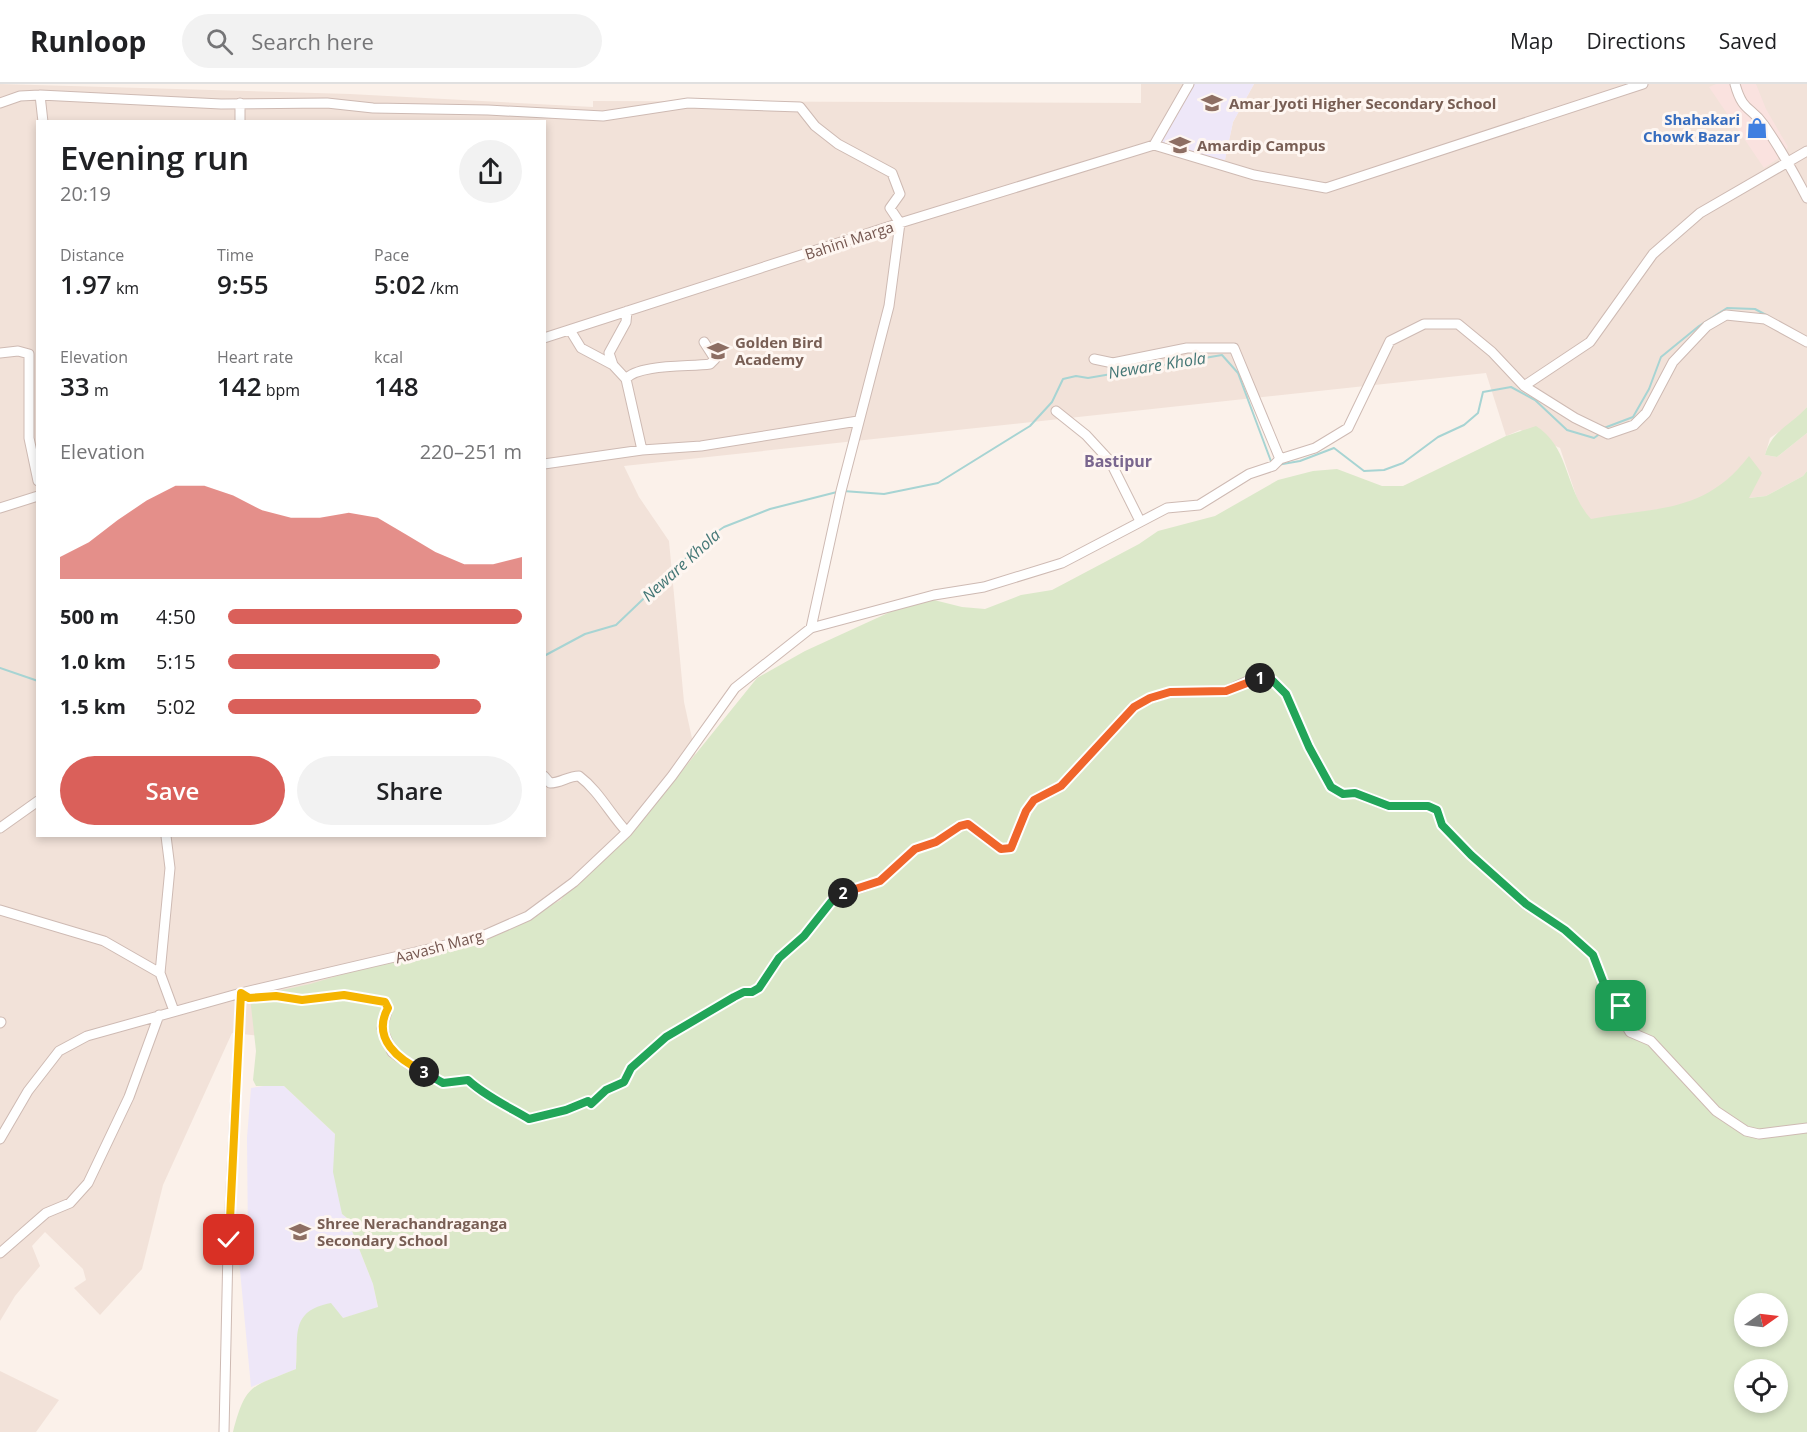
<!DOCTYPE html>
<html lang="en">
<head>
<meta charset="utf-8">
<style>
	:root { --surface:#fff; --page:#f2f2f2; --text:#202124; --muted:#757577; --line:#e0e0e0; --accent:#da605a }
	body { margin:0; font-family:"Open Sans",sans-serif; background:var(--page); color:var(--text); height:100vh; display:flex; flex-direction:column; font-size:22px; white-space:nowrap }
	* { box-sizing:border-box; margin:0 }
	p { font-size:20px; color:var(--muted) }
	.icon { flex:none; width:33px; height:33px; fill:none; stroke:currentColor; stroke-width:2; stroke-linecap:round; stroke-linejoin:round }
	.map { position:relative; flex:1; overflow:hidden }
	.drawer { position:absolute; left:36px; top:36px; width:510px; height:717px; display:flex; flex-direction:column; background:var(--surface); border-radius:0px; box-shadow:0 3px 9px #0003 }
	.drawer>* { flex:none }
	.needle { width:39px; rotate:76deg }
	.fabs { position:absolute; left:1734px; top:1209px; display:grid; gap:12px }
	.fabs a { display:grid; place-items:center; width:54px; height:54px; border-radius:50%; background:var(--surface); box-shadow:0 3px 9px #0003; font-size:30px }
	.pin { position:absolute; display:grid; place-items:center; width:51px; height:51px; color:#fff; margin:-26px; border-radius:12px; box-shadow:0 3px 9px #0006 }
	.km { position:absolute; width:30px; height:30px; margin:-15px; border-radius:50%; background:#222; color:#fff; font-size:16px; line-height:30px; text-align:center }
	.round { display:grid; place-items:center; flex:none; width:63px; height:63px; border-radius:32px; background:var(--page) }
	.overview { display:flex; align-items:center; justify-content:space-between; height:102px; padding:0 24px }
	h1 { font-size:33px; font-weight:600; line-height:45px }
	.metrics { display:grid; grid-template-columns:repeat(3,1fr); gap:9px; height:102px; padding:6px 24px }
	.metrics div { display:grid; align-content:center }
	.metrics b { font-size:26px; font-weight:600 }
	.metrics small { font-size:16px; font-weight:400 }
	.metrics p { font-size:16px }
	.chart { height:168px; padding:12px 24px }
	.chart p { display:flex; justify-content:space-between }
	.chart svg { width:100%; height:108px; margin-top:6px; fill:var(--accent); opacity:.7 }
	.primary-button { display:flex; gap:12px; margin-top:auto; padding:12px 24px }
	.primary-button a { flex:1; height:69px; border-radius:36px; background:var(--accent); color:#fff; font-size:24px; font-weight:600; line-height:69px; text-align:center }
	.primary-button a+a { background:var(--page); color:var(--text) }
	ul { padding:0 24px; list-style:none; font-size:20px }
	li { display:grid; grid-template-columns:96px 72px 1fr; align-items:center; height:45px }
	li i { height:15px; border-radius:8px; background:var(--accent) }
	header { display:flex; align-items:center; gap:36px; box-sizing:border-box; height:84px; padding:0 30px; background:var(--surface); border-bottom:2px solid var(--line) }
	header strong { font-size:28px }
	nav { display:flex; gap:33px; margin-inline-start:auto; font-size:21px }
	.search { width:420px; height:54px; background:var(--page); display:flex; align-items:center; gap:15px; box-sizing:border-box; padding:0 21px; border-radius:33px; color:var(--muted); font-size:22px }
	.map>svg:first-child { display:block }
</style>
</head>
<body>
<header>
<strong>Runloop</strong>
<div class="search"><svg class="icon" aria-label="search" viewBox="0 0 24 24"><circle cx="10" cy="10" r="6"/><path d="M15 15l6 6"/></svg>Search here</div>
<nav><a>Map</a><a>Directions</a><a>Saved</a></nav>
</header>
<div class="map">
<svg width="1807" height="1348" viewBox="0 0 1807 1348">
	<rect width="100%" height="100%" fill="#fbf1ea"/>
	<!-- residential -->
	<path fill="#f2e2d9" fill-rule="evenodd" d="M 0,0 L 350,10 L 593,23 L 593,17 L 1141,19 L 1141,0 L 1190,0 L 1225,75 L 1233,38 L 1254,0 L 1807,0 L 1807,323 L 1796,336 L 1770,354 L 1765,371 L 1777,373 L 1807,349 L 1807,387 L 1803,392 L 1766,412 L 1748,414 L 1749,373 L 1737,388 L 1711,409 L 1695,416 L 1674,423 L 1591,436 L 1580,423 L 1560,364 L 1520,346 L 1506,352 L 1486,289 L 624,382 L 639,413 L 669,457 L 684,618 L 706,718 L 508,899 L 297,956 L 232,949 L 163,1101 L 142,1185 L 100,1231 L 74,1204 L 86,1196 L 83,1185 L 45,1148 L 32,1162 L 40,1182 L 15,1212 L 0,1237 ZM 38,38 L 544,38 L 544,752 L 38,752 Z
		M 0,1287 L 59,1316 L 36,1348 L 0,1348 Z"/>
	<!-- commercial -->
	<path fill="#fae2df" d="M 1716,0 L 1756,0 L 1766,25 L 1788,63 L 1782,72 L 1764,84 L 1709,3 Z"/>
	<!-- education -->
	<path fill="#eee7f8" d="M 1190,0 L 1254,0 L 1233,38 L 1225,76 L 1195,71 L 1158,57 Z
		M 277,1000 L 284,1002 L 335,1050 L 342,1130 L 347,1134 L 373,1200 L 378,1224 L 343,1234 L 297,1253 L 296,1285 L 251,1303 L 239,1176 L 248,1162 L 247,1054 L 251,1004 Z"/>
	<!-- green -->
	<path fill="#dbe8c9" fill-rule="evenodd" d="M 1807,323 L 1807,349 L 1777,373 L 1765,371 C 1772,346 1790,342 1807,323 Z
		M 1536,342 C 1570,363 1565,407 1591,435 C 1655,423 1705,430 1749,372 L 1762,389 L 1749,414 L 1766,412 L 1803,392 L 1807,387 L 1807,1348 L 233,1348 C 246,1298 251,1304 296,1285 C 299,1252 289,1227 331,1219 L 343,1234 L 378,1223 L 373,1200 L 347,1134 L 342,1130 L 333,1088 L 335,1050 L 284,1002 L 256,1002 L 253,996 L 256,967 L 250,913 L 310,900 L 516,839 L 561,816 L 574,792 L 601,775 L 632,749 L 757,594 L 805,567 L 901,523 L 934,516 L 962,523 L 985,525 L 1021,511 L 1052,506 L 1139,460 L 1158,447 L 1215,432 L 1278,396 L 1313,387 L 1337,385 L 1382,402 L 1403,402 L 1506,352 ZM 1744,1220 L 1778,1220 L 1778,1252 L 1744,1252 ZM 1744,1286 L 1778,1286 L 1778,1318 L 1744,1318 Z"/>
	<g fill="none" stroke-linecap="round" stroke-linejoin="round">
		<!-- stream -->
		<path stroke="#a7d4d3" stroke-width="2" d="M 1604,344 L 1633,333 L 1649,305 L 1661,273 L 1699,242 L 1727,224 L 1755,225 L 1768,232
			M 1277,381 L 1300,377 L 1334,364 L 1364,387 L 1384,386 L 1403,379 L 1438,353 L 1464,341 L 1478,329 L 1483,308 L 1511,303 L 1535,316 L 1567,346 L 1594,354 L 1601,349
			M 843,407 L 884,410 L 938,399 L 1030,342 L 1052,318 L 1063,295 L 1076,292 L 1088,294 L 1222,271 L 1238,289 L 1272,380
			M 544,572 L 585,550 L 616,541 L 706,455 L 724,443 L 770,425 L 837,408
			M 0,584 L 38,597"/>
		<defs>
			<path id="minor" d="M 1735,0 C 1743,29 1751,22 1764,41 C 1780,64 1794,89 1807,114
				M 40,11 L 43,38
				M 0,19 L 20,12 L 40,11 L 221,20 L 327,19 L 373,24 L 488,26 L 603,32 L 688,19 L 800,23 L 815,42 L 838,60 L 892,89 L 900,110 L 890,124 L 900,139 L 889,222 L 841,407 L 811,544
				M 240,19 L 240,38
				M 1154,61 L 1254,91 L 1326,104 L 1643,0
				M 1154,61 L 1189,0
				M 570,246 L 581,264 L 613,281
				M 544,254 L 900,139 L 1154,61
				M 0,269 L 18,267 L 29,270 L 29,354 L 38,397
				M 1094,275 L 1113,279 L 1187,264 L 1234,264 L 1280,375
				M 626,295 L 613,281 L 609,269 L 626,238 L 627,227
				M 1524,302 L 1590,258 L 1653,170 L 1700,129 L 1807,67
				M 1056,327 L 1086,351 L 1110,377 L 1140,437
				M 642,366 L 626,295 C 638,280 690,283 710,280 L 715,275 L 704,258
				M 544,380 L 642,366 L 701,362 L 858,337
				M 0,424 L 38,412
				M 544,692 L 550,699 C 561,699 568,692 579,692 C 599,707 610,730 627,748
				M 0,744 L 38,717
				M 0,826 L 104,857 L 160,889 L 174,927
				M 160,889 L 170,784 L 166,752
				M 0,939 L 1,938
				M 0,1055 L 28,1007 L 59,967 L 87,952 L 241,909 L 480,853 L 528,832 L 574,798 L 627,748 L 672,692 L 735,604 L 811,544 L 934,511 L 984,503 L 1062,479 L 1167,424 L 1199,421 L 1249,390 L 1273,382 L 1280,375 L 1315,364 L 1348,344 L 1390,257 L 1424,240 L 1458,240 L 1492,268 L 1524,302 L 1575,334 L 1608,350 L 1634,341 L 1646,329 L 1673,278 L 1707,242 L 1726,231 L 1765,235 L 1807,258
				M 0,1169 L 46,1129 L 70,1119 L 88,1099 L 129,1013 L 159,931
				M 224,1348 L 228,1165 L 241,909 L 249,914 L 276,912 L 302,916 L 344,911 L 385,918 L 388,924 L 382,944 L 392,968 L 410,981 L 443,999 L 468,996 C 484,1012 509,1023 529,1035 L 566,1026 L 588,1017 L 591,1020 L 606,1006 L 624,998 L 631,984 L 666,953 L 734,913 L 744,908 L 752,908 L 759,904 L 779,874 L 804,852 L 835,813 L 880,797 L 915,765 L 936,758 L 959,742 L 968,740 L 1001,765 L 1011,764 L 1026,727 L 1034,716 L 1061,702 L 1134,623 L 1151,614 L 1170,608 L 1226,607 L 1256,593 L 1273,597 L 1286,610 L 1309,663 L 1331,703 L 1343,710 L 1355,709 L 1389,722 L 1428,722 L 1437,726 L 1442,741 L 1471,771 L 1525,820 L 1565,846 L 1593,871 L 1606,905 L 1621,923 L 1623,936 L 1630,948 L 1651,957 L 1716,1027 L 1746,1047 L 1759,1050 L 1807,1044"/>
		</defs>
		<!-- minor casing -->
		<use href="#minor" stroke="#cebab3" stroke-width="11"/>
		<!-- minor -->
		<use href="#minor" stroke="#fff" stroke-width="9"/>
	</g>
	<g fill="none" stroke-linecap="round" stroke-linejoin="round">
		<defs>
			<path id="split-1" d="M 1260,594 L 1273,597 L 1286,610 L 1309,663 L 1331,703 L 1343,710 L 1355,709 L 1389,722 L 1428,722 L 1437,726 L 1442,741 L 1471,771 L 1526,820 L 1565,846 L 1593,871 L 1606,905 L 1621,922"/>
			<path id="split-2" d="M 843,809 L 880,797 L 915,765 L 936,758 L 960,742 L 968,740 L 1001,765 L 1011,764 L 1026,727 L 1034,716 L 1061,702 L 1134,623 L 1150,614 L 1170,608 L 1226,607 L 1260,594"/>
			<path id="split-3" d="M 424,988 L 443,999 L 468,996 C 485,1012 509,1023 529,1035 L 566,1026 L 588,1017 L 591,1020 L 606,1006 L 624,998 L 631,984 L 666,953 L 734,913 L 744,908 L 752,908 L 759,904 L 779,874 L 804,852 L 835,813 L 843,809"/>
			<path id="split-4" d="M 229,1156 L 241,909 L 249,914 L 276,912 L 302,916 L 344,911 L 385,918 L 388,924 C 371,955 399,976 424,988"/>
		</defs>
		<!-- split-1 casing -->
		<use href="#split-1" stroke="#fff" stroke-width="12"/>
		<!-- split-2 casing -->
		<use href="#split-2" stroke="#fff" stroke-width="12"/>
		<!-- split-3 casing -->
		<use href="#split-3" stroke="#fff" stroke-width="12"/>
		<!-- split-4 casing -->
		<use href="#split-4" stroke="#fff" stroke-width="12"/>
		<!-- split-1 -->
		<use href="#split-1" stroke="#22a559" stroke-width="8"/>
		<!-- split-2 -->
		<use href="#split-2" stroke="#f0652b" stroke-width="8"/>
		<!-- split-3 -->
		<use href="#split-3" stroke="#22a559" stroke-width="8"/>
		<!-- split-4 -->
		<use href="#split-4" stroke="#f5b400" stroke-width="8"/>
	</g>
	<!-- icons -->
	<defs>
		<symbol id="school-bare" viewBox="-9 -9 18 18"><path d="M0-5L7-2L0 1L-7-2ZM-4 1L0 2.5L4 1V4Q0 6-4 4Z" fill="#8d6e63" stroke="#fef6f1" stroke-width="2.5" paint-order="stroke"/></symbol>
		<symbol id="shop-bare" viewBox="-9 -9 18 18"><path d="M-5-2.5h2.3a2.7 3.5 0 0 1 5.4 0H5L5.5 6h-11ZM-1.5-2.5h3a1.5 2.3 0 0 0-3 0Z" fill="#3f7fe0" stroke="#fef6f1" stroke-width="2.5" paint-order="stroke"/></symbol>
		<symbol id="university-bare" viewBox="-9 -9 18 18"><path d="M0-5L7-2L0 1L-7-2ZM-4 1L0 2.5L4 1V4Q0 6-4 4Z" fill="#8d6e63" stroke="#fef6f1" stroke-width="2.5" paint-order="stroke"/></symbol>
	</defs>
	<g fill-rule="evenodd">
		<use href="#school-bare" x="1197" y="4" width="30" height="30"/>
		<use href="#shop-bare" x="1742" y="29" width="30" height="30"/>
		<use href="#university-bare" x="1165" y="46" width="30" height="30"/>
		<use href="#school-bare" x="703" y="252" width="30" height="30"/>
		<use href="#school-bare" x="285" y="1133" width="30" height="30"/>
	</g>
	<g text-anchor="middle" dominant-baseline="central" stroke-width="6" stroke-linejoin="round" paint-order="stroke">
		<!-- education labels -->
		<g font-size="15" font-weight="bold" fill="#785e54" stroke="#fef6f1" text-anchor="start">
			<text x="1229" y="19">Amar Jyoti Higher Secondary School</text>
			<text x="1197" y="61">Amardip Campus</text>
			<text x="735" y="258">Golden Bird<tspan x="735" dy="17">Academy</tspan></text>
			<text x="317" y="1139">Shree Nerachandraganga<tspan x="317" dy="17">Secondary School</tspan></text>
		</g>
		<!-- shop labels -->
		<g font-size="15" font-weight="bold" fill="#366cbe" stroke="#fef6f1" text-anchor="end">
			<text x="1740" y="35">Shahakari<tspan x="1740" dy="17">Chowk Bazar</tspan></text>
		</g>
		<!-- street labels -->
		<g font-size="15" fill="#74564f" stroke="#fef6f1">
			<text transform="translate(849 156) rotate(-18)">Bahini Marga</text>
			<text transform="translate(439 862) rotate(-15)">Aavash Marg</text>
		</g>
		<!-- water labels -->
		<g font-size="16" font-style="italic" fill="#447776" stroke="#fef6f1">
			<text transform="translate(1157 281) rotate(-9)">Neware Khola</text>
			<text transform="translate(681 481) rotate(-42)">Neware Khola</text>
		</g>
		<!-- neighbourhood labels -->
		<g font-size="16" font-weight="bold" fill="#7a678f" stroke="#fef6f1">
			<text x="1118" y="377">Bastipur</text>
		</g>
	</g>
</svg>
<div class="fabs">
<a><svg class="needle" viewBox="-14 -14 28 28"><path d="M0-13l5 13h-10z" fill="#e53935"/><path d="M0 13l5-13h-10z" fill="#757577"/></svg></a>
<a><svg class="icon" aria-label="locate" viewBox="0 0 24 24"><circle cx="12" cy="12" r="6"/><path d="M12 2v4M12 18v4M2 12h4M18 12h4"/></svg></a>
</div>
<div class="pin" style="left:1621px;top:922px;background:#1e9e55"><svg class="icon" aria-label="arrive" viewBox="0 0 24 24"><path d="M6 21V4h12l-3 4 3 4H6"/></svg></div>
<div class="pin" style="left:229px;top:1156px;background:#d93025"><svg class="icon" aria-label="check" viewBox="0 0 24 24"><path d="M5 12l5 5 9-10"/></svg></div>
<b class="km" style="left:1260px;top:594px">1</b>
<b class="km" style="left:843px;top:809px">2</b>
<b class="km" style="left:424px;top:988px">3</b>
<section class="drawer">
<div class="overview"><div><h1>Evening run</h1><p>20:19</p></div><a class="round"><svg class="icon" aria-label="share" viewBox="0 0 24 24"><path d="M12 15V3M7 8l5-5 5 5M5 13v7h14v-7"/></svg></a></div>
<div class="metrics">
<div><p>Distance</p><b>1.97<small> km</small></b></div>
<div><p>Time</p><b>9:55</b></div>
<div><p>Pace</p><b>5:02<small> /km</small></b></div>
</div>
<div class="metrics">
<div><p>Elevation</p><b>33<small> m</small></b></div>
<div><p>Heart rate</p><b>142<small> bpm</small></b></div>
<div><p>kcal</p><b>148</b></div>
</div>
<div class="chart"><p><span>Elevation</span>220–251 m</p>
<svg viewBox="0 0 160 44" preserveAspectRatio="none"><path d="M0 44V35L10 29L20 20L30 12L40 6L50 6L60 10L70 16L80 19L90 19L100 17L110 19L120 26L130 33L140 38L150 38L160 35V44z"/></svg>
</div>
<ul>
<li><b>500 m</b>4:50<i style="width:100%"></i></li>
<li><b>1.0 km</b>5:15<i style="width:72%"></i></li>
<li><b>1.5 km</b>5:02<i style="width:86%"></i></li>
</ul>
<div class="primary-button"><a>Save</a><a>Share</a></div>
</section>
</div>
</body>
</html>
